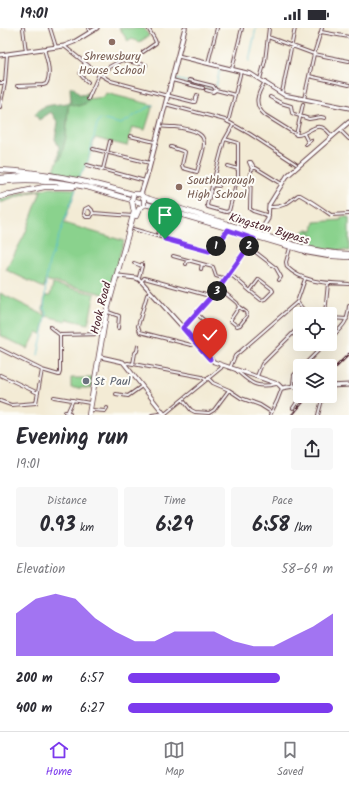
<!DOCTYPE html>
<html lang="en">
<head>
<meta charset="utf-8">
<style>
	:root { --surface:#fff; --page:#f7f7f7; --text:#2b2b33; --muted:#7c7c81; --line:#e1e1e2; --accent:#7c3aed }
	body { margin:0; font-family:Kalam,sans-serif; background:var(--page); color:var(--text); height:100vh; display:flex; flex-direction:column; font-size:15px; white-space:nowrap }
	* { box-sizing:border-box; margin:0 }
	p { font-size:13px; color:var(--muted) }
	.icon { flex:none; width:22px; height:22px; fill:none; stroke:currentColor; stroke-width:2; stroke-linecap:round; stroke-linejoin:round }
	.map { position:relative; height:387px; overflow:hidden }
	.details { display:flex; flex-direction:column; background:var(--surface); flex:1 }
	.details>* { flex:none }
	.controls { position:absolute; left:293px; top:279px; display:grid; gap:8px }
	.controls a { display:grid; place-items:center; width:44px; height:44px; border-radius:4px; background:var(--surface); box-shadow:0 4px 16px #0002; font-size:20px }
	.pin { position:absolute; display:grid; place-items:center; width:34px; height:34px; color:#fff; margin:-41px -17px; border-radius:50% 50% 50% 0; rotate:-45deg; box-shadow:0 0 4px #0007 }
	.pin .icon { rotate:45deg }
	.km { position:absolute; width:20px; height:20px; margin:-10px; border-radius:50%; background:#222; color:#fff; font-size:11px; line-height:20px; text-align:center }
	.round { display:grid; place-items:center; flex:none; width:42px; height:42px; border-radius:4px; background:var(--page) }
	.head { display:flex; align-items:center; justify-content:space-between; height:68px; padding:0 16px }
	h1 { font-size:22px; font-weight:700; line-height:30px }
	.metrics { display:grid; grid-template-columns:repeat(3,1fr); gap:6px; height:68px; padding:4px 16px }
	.metrics div { display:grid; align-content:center; border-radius:4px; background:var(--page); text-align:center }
	.metrics b { font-size:20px; font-weight:700 }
	.metrics small { font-size:11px; font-weight:400 }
	.metrics p { font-size:11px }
	.chart { height:112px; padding:8px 16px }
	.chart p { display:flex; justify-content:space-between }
	.chart svg { width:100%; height:72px; margin-top:4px; fill:var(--accent); opacity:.7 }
	ul { padding:0 16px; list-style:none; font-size:13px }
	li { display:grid; grid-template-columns:64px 48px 1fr; align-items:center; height:30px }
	li i { height:10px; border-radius:5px; background:var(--accent) }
	.status { display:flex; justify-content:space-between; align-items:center; height:28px; padding:0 20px; background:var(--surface); direction:ltr }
	.status svg { height:11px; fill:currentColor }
	.dock { display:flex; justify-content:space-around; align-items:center; height:56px; border-top:1px solid var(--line); background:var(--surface); font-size:11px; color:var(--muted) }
	.dock a { display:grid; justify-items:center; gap:2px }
	.dock .on { color:var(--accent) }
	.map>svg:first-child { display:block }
</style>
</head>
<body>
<div class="status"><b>19:01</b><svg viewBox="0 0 49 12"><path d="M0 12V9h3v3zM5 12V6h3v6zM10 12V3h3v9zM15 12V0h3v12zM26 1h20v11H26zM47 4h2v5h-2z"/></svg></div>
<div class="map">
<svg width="349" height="387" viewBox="0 0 349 387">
	<rect width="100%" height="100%" fill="#fdfcf7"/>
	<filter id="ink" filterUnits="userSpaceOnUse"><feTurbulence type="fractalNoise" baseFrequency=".025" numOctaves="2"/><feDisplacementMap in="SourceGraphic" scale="8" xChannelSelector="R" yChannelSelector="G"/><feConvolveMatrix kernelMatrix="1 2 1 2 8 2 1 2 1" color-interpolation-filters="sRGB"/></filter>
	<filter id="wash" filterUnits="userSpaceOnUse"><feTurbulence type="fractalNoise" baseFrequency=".012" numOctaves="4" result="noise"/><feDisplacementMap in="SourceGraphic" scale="16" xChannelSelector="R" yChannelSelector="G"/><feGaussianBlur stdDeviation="0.9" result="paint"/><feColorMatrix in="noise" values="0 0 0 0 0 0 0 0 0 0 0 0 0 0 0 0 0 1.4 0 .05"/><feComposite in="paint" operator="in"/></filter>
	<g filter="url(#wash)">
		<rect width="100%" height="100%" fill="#f3ebd5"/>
		<!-- green -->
		<path fill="#8ad28d" stroke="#6a785c" d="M 119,0 L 144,0 L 149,8 L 138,15 L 135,12 L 130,11 L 128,13 Z
			M 106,65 L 153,77 L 145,102 L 132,99 L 127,118 L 95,110 L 88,133 L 79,150 L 53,145 L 58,131 L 60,132 L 61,128 L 67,97 L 68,78 L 70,76 L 87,75 L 88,71 L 104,69 Z
			M 50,160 L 76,161 L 64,195 L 124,213 L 120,226 L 119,226 L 120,227 L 108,267 L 45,252 L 44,260 L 6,242 L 25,206 L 41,163 L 32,164 L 0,175 L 0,172 L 22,165 Z
			M 341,189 L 348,189 L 349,190 L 349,223 L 322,220 L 305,216 L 306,215 L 299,207 L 307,201 L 313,209 L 308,214 L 315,209 L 308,201 L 313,202 L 315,194 L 341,192 Z
			M 53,256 L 95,266 L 88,296 L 67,291 L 66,293 L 46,288 L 42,306 L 37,304 L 28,321 L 0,307 L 0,265 L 46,288 L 43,282 L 45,268 L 50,268 Z
			M 71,350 L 93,350 L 92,360 L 71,360 Z"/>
		<!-- forest -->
		<path fill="#6fb478" stroke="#5c6a52" d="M 70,59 L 74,60 L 79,66 L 84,67 L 87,65 L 89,66 L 87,75 L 78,78 L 71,76 L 68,78 L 66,109 L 60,132 L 58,131 L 59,119 L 55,111 L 58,95 L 51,84 L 39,92 L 35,86 C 43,74 59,78 71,74 Z"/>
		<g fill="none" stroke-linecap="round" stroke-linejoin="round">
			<!-- stream -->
			<path stroke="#56c0d1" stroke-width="1" d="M 249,33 L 256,0
				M 175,51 L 213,61
				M 216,59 L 220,40
				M 79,149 L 88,133 L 97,96 L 100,91 L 121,96 C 132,90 141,82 153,77
				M 46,252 L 49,235 L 76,161
				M 38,327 L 47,284 L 44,282 L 46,253"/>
		</g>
	</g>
	<g filter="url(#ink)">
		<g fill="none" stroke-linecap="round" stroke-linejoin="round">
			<defs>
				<path id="street" d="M 23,0 L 26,24
					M 50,0 L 56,19
					M 88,0 L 90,4
					M 321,4 L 349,9
					M 268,9 L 314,26 L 349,33
					M 64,18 L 99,46 L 111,53 L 164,67 L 166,67 L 194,74 L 195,74 L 197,67
					M 143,24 L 156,15 L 155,12 L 148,0
					M 85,35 C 78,45 79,47 88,54
					M 208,35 L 217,0
					M 232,41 L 242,0
					M 103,48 L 109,39 L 122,32 L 146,37
					M 309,48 L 349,57
					M 260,51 L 265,33 L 269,0
					M 172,52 L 203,60
					M 189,52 L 213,58 L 216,62 L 235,67
					M 265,54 C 257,66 253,77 265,87 L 297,107 C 306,108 316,93 325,101 C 328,103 330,106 332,108
					M 0,55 L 5,55
					M 17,58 L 43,57 L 46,56 C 52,47 47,31 44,21
					M 206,62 L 213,64 L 216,62
					M 282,65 L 295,0
					M 270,69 L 281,75 L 291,78 L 292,85 L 294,86 L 309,91 L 321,89 L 325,90
					M 88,71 L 99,46
					M 304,71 L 314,26 L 322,0
					M 165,76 L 225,92 L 250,106 L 296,136
					M 0,79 L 5,55 L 7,27
					M 228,94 L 241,43
					M 160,98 C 165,99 170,99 175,99 C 214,104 205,114 197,144 L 183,140 L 182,137 L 185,124 L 171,119
					M 340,102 L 349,111
					M 304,106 L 308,114
					M 296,107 L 303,76
					M 130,108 L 155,114
					M 225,111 L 238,115 L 238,148 L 229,183 L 226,184 L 208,179 L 207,177 L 224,113 L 233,97
					M 306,116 L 311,112
					M 93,121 L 150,135
					M 87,137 L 145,153
					M 228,138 L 238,141
					M 103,141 L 110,113
					M 252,141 L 249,134 L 251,134 L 254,139
					M 212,157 L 219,158
					M 269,179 C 282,180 288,175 298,167 L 300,167 C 311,173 321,180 331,187 L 349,186
					M 93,185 L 92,182 L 89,179 L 85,181 L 84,186 L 86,189 L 91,189 L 93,185 L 133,188
					M 269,188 L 253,183 L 250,181 L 251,142 L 254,140 L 256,140 L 282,156
					M 133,201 L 209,223 L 215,220 L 228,202
					M 236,205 L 253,211 L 257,211
					M 158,207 L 161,196
					M 249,219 L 276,240 L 281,249 L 279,252
					M 290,220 L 286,234 L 287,239 C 303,255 328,255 349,256
					M 305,225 L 328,229
					M 173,228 L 213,239 L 216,248 L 226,251
					M 134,235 L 142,238 L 142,236
					M 186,236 L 187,232
					M 201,241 L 202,236
					M 230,246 C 240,254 250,263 261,272 L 265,271 L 273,263 L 272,261 L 259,251 L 250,263
					M 139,249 L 142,238
					M 141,254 L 144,250 L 206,267 L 211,269
					M 219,260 L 237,275 L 239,279 L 246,284 L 247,288 L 240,297 L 237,298 L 231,293 L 231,291 L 239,279
					M 150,264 L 147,267 L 138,298 L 140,304 L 191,317 L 196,316
					M 297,274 L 307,286
					M 108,284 L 119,288 L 118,300
					M 197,286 L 221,308
					M 325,286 L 328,255
					M 330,290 L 347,291
					M 50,299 L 60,307
					M 183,300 L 219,260 L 253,211
					M 330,311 C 343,297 347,297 349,278
					M 0,321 L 42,342 L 59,347 L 60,344 L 60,307 L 102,306
					M 125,336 L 128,335 L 202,349 L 206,352
					M 133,336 L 135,325 L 137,323 L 138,318
					M 303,338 L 325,316
					M 230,340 L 235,328 L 297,274 L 305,251
					M 236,342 C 250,354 255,361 276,356
					M 0,347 L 38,365
					M 257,348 L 262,336 L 300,298
					M 208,350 L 213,355 L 229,362 L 241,370 L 260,377 L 271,384
					M 293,356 L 294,347 L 300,341
					M 116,366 L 128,368 L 142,358
					M 54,369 L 90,375
					M 183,372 L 191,382 L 195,384 L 209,385 L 214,382 L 229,362
					M 0,373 L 11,377 L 36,375 L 42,342
					M 293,380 L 301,368
					M 92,382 L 105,383 L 107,380
					M 65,384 L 70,385
					M 67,385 L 73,372
					M 152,387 L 166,385 L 221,340 L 222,338
					M 270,387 L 277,373 L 282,360
					M 318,387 L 323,368"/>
				<path id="secondary" d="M 0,27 L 64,18 L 74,14 L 97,0
					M 178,28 L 251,46 L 284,67 L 349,80
					M 259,205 L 268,191 L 269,177 L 287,148 L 349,94
					M 119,248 L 136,250 L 140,252 L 214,334 L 278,356 L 282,360 L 294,358
					M 101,329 L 123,334 L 165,387
					M 293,357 L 295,359 L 300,359
					M 330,358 L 349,357"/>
				<path id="primary" d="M 141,166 L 148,144 L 185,0"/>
				<path id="highway" d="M 0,142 C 46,144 88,153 132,166 L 141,166 L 144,171
					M 0,150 L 24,148 L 47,150
					M 0,154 C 30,149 61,154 91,160 L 302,222 L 333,228 L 349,229
					M 7,167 L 44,159 L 73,159
					M 0,169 L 9,166
					M 143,169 L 225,195
					M 136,188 L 139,181 L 144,177
					M 223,195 C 264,206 306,225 349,226
					M 89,387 L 106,286 L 134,184 L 132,173"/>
			</defs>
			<!-- street casing -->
			<use href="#street" stroke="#633e44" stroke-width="4"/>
			<!-- secondary casing -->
			<use href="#secondary" stroke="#633e44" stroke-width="5"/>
			<!-- primary casing -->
			<use href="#primary" stroke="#633e44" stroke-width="5.5"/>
			<!-- highway casing -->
			<use href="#highway" stroke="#633e44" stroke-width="6"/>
			<!-- street -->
			<use href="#street" stroke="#fff" stroke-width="2"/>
			<!-- secondary -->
			<use href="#secondary" stroke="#fff" stroke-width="3"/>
			<!-- primary -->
			<use href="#primary" stroke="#fff" stroke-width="3.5"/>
			<!-- highway -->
			<use href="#highway" stroke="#fff" stroke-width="4.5"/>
			<defs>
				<path id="rail" d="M 330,345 L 349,326
					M 292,387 L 308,368"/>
			</defs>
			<!-- rail casing -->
			<use href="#rail" stroke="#4a1f2b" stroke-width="2.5"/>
			<!-- rail -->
			<use href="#rail" stroke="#fdfcf7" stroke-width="1" stroke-dasharray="3" stroke-linecap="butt"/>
			<defs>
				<path id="highway-bridge" d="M 132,173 L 133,167
					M 144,177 L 144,171"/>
			</defs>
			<!-- highway-bridge casing -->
			<use href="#highway-bridge" stroke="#633e44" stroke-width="6" stroke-linecap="butt"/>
			<!-- highway-bridge -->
			<use href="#highway-bridge" stroke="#fff" stroke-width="4.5"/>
		</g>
	</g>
	<g fill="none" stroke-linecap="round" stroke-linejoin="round" filter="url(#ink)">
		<defs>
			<path id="route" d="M 165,211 L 209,223 L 215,220 L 228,202 L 254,211 L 219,260 L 183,300 L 210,331"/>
		</defs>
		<!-- route casing -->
		<use href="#route" stroke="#fff" stroke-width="8"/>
		<!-- route -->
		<use href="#route" stroke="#7c3aed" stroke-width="5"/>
	</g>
	<!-- markers -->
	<g fill="#8d6e63" stroke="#fdfcf7" stroke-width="1.5">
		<circle cx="112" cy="14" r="4"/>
		<circle cx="179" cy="159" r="4"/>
	</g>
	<circle fill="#6b7280" stroke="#fdfcf7" stroke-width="1.5" cx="86" cy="353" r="4"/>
	<g text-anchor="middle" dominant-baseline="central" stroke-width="4" stroke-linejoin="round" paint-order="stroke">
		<!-- education labels -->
		<g font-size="12" fill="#785e54" stroke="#fdfcf7">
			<text x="112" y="28">Shrewsbury<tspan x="112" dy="14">House School</tspan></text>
			<text x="187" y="152" text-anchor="start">Southborough<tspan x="187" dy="14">High School</tspan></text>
		</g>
		<!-- street labels -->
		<g font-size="12" fill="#4a1f2b" stroke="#fdfcf7">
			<text transform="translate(269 201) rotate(17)">Kingston Bypass</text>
			<text transform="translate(101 280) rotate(-76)">Hook Road</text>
		</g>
		<!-- worship labels -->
		<g font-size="12" fill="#5b616d" stroke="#fdfcf7" text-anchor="start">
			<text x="94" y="353">St Paul</text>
		</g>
	</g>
</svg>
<div class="controls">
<a><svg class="icon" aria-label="locate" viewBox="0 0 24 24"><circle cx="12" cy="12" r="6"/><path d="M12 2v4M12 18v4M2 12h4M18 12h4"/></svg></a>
<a><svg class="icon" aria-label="layers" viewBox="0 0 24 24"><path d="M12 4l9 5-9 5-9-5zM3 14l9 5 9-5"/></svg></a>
</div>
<div class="pin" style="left:165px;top:211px;background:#1e9e55"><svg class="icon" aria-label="arrive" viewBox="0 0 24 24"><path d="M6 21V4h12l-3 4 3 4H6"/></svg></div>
<div class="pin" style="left:210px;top:331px;background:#d93025"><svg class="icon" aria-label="check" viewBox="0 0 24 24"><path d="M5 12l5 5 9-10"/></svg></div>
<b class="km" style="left:216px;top:218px">1</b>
<b class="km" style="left:249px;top:218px">2</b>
<b class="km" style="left:217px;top:263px">3</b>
</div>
<section class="details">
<div class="head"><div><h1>Evening run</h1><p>19:01</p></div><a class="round"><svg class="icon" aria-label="share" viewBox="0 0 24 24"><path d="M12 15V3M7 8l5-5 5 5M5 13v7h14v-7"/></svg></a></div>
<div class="metrics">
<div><p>Distance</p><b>0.93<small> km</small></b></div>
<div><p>Time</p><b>6:29</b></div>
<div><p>Pace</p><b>6:58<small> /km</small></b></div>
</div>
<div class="chart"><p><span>Elevation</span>58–69 m</p>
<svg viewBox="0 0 160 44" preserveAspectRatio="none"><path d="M0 44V18L10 9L20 6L30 9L40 21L50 29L60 35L70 35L80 29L90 29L100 29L110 35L120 38L130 38L140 32L150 26L160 18V44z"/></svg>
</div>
<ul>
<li><b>200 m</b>6:57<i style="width:74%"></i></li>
<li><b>400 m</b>6:27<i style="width:100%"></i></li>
</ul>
</section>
<nav class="dock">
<a class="on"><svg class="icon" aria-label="home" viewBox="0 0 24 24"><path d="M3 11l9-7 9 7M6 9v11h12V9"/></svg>Home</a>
<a><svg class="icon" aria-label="map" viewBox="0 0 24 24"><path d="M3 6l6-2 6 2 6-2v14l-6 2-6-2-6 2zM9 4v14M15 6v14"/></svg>Map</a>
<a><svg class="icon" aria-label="saved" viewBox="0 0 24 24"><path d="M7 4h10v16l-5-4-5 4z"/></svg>Saved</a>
</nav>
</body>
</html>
